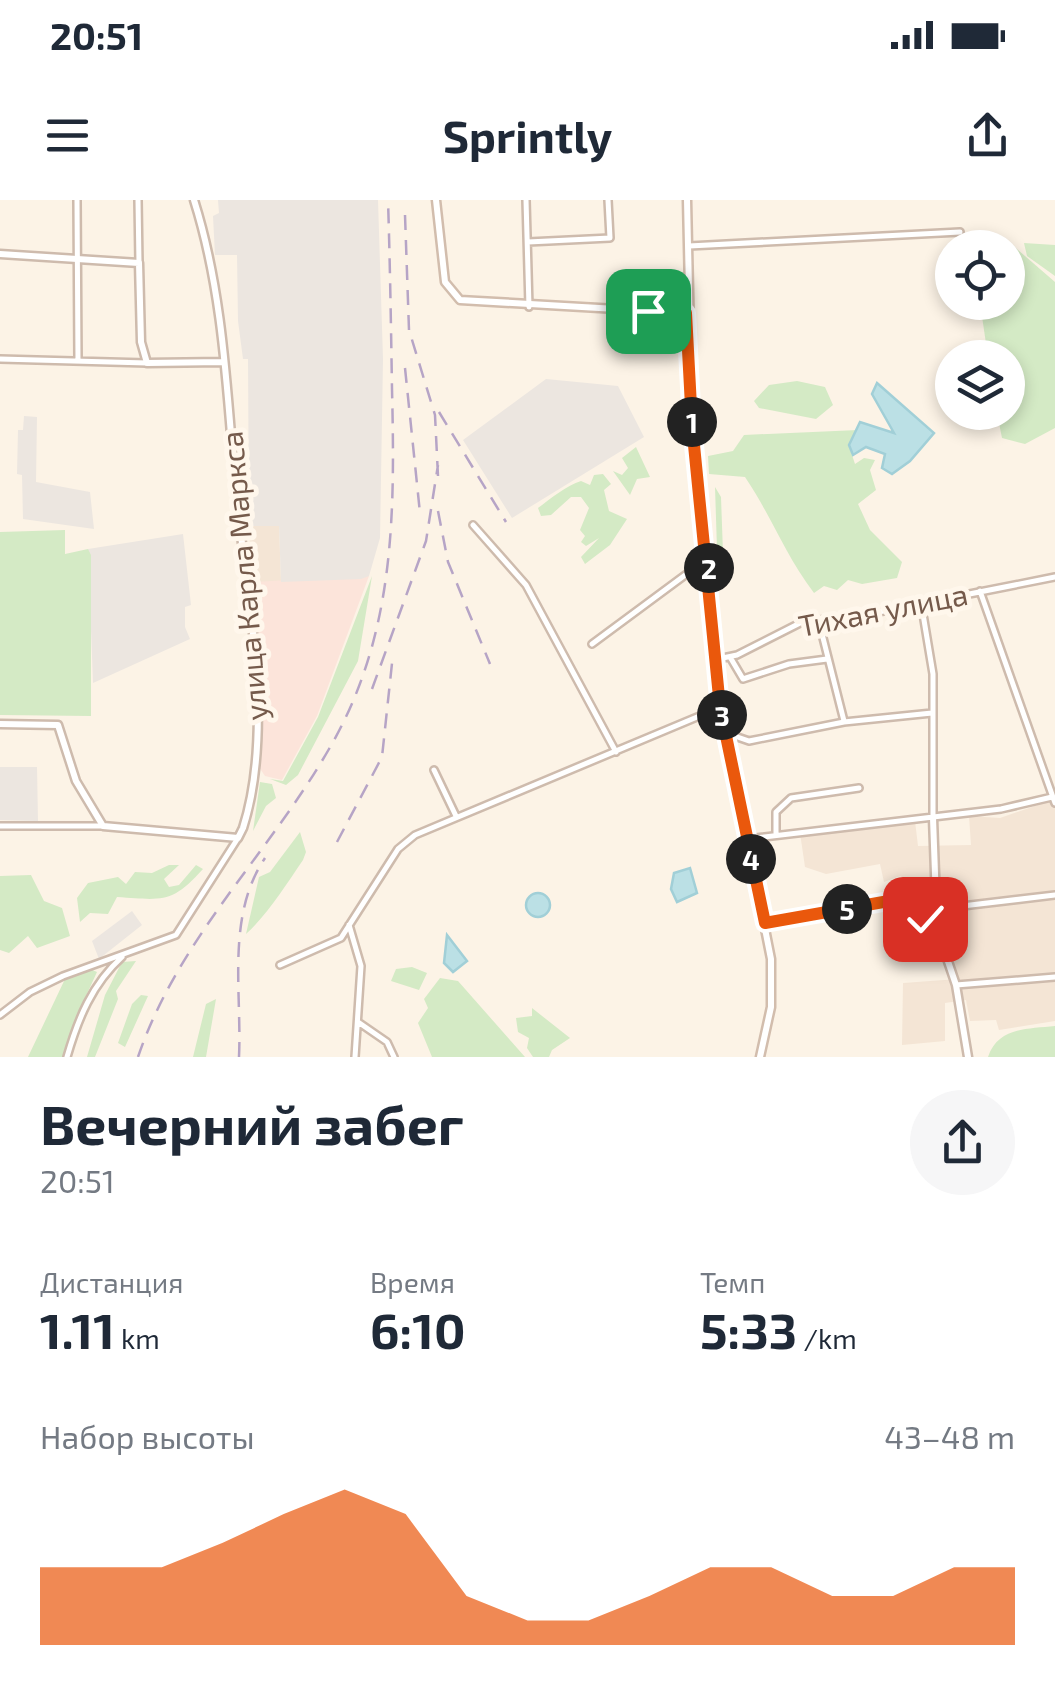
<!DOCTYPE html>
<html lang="ru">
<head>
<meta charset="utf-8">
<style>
	:root { --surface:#fff; --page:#f6f6f7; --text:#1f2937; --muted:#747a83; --accent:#ea580c }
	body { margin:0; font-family:"Exo 2",sans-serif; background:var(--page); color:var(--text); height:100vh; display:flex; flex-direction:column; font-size:38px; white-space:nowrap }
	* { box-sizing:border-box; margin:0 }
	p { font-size:32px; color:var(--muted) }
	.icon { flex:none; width:55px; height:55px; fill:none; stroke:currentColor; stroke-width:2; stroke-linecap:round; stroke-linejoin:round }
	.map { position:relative; height:857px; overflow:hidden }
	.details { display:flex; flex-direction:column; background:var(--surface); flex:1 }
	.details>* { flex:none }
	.buttons { position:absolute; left:935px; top:30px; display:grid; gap:20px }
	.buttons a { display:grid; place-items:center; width:90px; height:90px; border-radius:50%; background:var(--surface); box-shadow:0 5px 15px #0003; font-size:50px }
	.pin { position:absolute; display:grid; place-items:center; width:85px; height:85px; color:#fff; margin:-42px; border-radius:20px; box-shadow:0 5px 15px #0006 }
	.km { position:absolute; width:50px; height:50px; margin:-25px; border-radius:50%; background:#222; color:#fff; font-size:28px; line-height:50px; text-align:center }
	.round { display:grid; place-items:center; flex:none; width:105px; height:105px; border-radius:52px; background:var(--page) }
	.headline { display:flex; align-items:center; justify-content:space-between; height:170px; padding:0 40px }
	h1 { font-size:55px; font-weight:700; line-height:75px }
	.stats { display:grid; grid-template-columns:repeat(3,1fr); gap:15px; height:170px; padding:10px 40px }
	.stats div { display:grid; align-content:center }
	.stats b { font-size:50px; font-weight:700 }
	.stats small { font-size:28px; font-weight:400 }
	.stats p { font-size:28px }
	.chart { height:280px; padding:20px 40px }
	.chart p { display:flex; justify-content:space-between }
	.chart svg { width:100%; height:180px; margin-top:10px; fill:var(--accent); opacity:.7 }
	.status { display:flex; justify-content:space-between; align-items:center; height:70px; padding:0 50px; background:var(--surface); direction:ltr }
	.status svg { height:28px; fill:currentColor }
	header { display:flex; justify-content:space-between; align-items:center; height:130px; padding:0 40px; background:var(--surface); font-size:45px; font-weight:700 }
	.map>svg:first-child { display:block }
</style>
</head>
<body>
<div class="status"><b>20:51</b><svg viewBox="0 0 49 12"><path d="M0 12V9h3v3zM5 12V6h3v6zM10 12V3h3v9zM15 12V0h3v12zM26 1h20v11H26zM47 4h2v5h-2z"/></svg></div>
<header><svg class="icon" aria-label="menu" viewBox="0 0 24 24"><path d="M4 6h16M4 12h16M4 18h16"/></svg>Sprintly<svg class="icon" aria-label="share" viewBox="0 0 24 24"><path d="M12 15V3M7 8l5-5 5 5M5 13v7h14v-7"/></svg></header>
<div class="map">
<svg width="1055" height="857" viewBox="0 0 1055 857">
	<rect width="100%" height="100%" fill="#fcf3e6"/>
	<!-- residential -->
	<path fill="#f4e5d5" d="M 279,325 L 281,382 L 255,382 L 252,388 L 249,326 Z
		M 1055,599 L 1055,821 L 999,830 L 996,820 L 970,821 L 966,800 L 945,803 L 945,841 L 902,845 L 903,783 L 958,779 L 941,733 L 939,714 L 920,709 L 917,698 L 909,698 L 906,679 L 900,676 L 884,682 L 880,664 L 826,674 L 805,667 L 800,633 L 915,621 L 918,646 L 971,645 L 969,616 L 1000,618 Z"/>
	<!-- commercial -->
	<path fill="#fce4da" d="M 353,376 L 369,376 L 317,516 L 282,580 L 265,576 L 259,567 L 260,482 L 252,388 L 255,382 Z"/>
	<!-- industrial -->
	<path fill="#ece6e0" d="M 218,0 L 378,0 L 383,159 L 380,338 L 369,376 L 361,379 L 281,382 L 279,326 L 249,326 L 248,159 L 243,159 L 238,121 L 237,55 L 215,55 L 213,16 L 219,13 Z
		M 546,179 L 618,186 L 644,237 L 512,318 L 463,240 Z
		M 24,216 L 37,217 L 36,282 L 90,292 L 94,329 L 23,319 L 22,275 L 17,274 L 18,230 L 23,230 Z
		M 183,334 L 191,405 L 185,407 L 185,427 L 190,439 L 93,483 L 88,349 Z
		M 0,567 L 37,567 L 38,621 L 0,620 Z
		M 132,711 L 142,725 L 99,759 L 92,741 Z"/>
	<!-- green -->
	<path fill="#d4eac5" d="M 992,33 L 1010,43 L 1055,82 L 1055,228 L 1025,244 L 1002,238 L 997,213 L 1008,212 L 1008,158 L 988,157 L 980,103 L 1008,102 L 1008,48 L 968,47 L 965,34 Z
		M 1024,43 L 1055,45 L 1055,76 L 1027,56 Z
		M 797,181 L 825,187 L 833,205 L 816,219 L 759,208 L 754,201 L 769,185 Z
		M 858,230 L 849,246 L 855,264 L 864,258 L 875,260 L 870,270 L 876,290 L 858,304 L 870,330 L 902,362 L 897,378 L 862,384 L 848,380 L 837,390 L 824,386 L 814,393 C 784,353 772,317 745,277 L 709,274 L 708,256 L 733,251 L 744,235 Z
		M 636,247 L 650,277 L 637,279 L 630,295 L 613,271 L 622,275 L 628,268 L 622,258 Z
		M 603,274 L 611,284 L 604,290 L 609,311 L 627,319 L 610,345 L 585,364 L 581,357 L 599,338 L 586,346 L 581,342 L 585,336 L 580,330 L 589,308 L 581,297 L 571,297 L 551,315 L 541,316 L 538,308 C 550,299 567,285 581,281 L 590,285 L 594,275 Z
		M 715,287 L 721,297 L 723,353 L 717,349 Z
		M 65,330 L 65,354 L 88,349 L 91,355 L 91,516 L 0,515 L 0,332 Z
		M 372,376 L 358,461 L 298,575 L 286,585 L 270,579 L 283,581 L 318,517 Z
		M 260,582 L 272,584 L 276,598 L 266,606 L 253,631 Z
		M 300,632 L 306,652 L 303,660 C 286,685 267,715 246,734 L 259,677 L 270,672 Z
		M 169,665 L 179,665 L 164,679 L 169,687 L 179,685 L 196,665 L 203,669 C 172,704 162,700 117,697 L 108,714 L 90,713 L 80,722 L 77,698 L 88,683 L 118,677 L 126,684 L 135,672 L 152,673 Z
		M 31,675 L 44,701 L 62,708 L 70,736 L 37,748 L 28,736 L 9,753 L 0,750 L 0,676 Z
		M 136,761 L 116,791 L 118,799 L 95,857 L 87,857 L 105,795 L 122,762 Z
		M 412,767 L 427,773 L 419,790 L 391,781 L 396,769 Z
		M 90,769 L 97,772 L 75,820 L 64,857 L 28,857 L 65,779 Z
		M 440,778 L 458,781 L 525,857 L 432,857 L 418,823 L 428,808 L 424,799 Z
		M 141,795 L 148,796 L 125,847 L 118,843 L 132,804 Z
		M 216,799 L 206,857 L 193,857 L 206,804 Z
		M 532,808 L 570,838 L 552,850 L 549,857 L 533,857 L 527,848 L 529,838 L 518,832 L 516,818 L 532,816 Z
		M 1055,826 L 1055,857 L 988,857 C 998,827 1028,829 1055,826 Z"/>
	<!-- water -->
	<path fill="#bbe0e5" stroke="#a1cfd7" stroke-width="2.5" d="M 877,183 L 934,233 L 910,261 L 892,274 L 882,268 L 885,254 L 866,247 L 853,255 L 849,245 L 860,222 L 894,233 L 872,194 Z
		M 690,668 L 697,693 L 677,702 L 671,689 L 674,673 Z
		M526 705a12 12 0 1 1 24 0a12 12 0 1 1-24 0Z
		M 447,735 L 467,761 L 453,772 L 444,763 Z"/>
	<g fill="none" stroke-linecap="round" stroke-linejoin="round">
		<defs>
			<path id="minor" d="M 77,0 L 78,160
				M 138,0 L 139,63
				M 526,0 L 529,107
				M 528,42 L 610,38 L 608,0
				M 689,46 L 960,32
				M 0,159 L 147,163
				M 473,325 L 526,385 L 616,552
				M 980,391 L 1055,603
				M 921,402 L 933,474 L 933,618
				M 819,422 L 844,521
				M 592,444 L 696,367 L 708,364
				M 730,457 L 743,479 L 789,464 L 827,459
				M 718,459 L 737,455 L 804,421 L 848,418 L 1055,377
				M 726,533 L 749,541 L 844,522 L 932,513
				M 434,570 L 456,616
				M 0,626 L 103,626
				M 776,634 L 776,612 L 791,598 L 859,588
				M 747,639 L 1001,609 L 1052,597
				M 937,709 L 1055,695
				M 765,723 L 889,701 L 909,714 L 936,720
				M 349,725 L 361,766 L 355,857
				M 280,765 L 341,738 L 398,649 L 415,635 L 721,507
				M 956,785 L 1055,777
				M 0,815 L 30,792 L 63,776 L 176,735 L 238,638
				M 358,822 L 387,842 L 394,857
				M 67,857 C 78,819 92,784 122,757"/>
			<path id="tertiary" d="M 0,54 L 139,63 L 141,142 L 147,163 L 223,162
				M 0,524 L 58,525 L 76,581 L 103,626 L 238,638 L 243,628 C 275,528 247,397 236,294 C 227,196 224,95 194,0
				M 933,618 L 937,729 L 956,785 L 968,857"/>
			<path id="secondary" d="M 436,0 L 445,82 L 460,100 L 686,113
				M 687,0 L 692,225 L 721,507 L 771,759 L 771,807 L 760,857"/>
		</defs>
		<!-- minor casing -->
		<use href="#minor" stroke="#cebbad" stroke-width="10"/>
		<!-- tertiary casing -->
		<use href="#tertiary" stroke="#cebbad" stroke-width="11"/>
		<!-- secondary casing -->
		<use href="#secondary" stroke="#d2bdad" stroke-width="11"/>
		<!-- minor -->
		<use href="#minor" stroke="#fff" stroke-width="5"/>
		<!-- tertiary -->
		<use href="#tertiary" stroke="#fff" stroke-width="6"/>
		<!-- secondary -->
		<use href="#secondary" stroke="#fff" stroke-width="6"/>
		<!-- rail -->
		<path stroke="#b6a4c6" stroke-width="2.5" stroke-dasharray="15 10" stroke-linecap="butt" d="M 405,15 L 409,130 L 435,215 L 438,276
			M 405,168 L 420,313
			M 439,212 L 506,322
			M 438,311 L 448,362 L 490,464
			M 372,489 L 426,341 L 438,265
			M 337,642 L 382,557 L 393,454
			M 138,857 C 178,739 268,655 329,549 C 395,436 395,316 392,189 C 391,126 390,63 388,0
			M 239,857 C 242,791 226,716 265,658"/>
	</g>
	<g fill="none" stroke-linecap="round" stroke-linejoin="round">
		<defs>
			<path id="route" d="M 648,111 L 686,113 L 692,225 L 720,507 L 765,723 L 889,701 L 925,719"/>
		</defs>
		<!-- route casing -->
		<use href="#route" stroke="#fff" stroke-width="20"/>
		<!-- route -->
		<use href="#route" stroke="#ea580c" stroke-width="12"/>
	</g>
	<g text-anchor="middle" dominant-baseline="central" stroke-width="10" stroke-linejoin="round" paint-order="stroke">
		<!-- street labels -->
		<g font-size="30" fill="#755a4b" stroke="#fff7ec">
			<text transform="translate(243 376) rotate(-95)">улица Карла Маркса</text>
			<text transform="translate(883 409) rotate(-11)">Тихая улица</text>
		</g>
	</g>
</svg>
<div class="buttons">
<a><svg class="icon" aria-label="locate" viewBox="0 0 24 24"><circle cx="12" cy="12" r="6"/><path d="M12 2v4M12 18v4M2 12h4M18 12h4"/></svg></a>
<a><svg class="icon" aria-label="layers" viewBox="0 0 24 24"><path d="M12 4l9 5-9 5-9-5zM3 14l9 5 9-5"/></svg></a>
</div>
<div class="pin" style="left:648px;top:111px;background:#1e9e55"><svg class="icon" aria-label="arrive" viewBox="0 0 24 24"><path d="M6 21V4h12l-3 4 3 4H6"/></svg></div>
<div class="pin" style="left:925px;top:719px;background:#d93025"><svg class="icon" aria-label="check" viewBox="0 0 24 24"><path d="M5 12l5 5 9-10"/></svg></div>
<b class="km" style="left:692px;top:222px">1</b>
<b class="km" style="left:709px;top:368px">2</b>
<b class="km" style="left:722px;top:515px">3</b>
<b class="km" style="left:751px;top:659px">4</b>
<b class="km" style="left:847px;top:709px">5</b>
</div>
<section class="details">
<div class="headline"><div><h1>Вечерний забег</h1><p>20:51</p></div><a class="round"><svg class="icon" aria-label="share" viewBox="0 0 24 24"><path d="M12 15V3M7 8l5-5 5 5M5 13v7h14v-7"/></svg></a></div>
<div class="stats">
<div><p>Дистанция</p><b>1.11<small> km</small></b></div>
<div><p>Время</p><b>6:10</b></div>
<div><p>Темп</p><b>5:33<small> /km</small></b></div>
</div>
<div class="chart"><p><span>Набор высоты</span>43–48 m</p>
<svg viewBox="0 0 160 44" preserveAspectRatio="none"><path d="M0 44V25L10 25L20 25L30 19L40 12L50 6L60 12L70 32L80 38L90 38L100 32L110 25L120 25L130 32L140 32L150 25L160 25V44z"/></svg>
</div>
</section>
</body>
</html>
